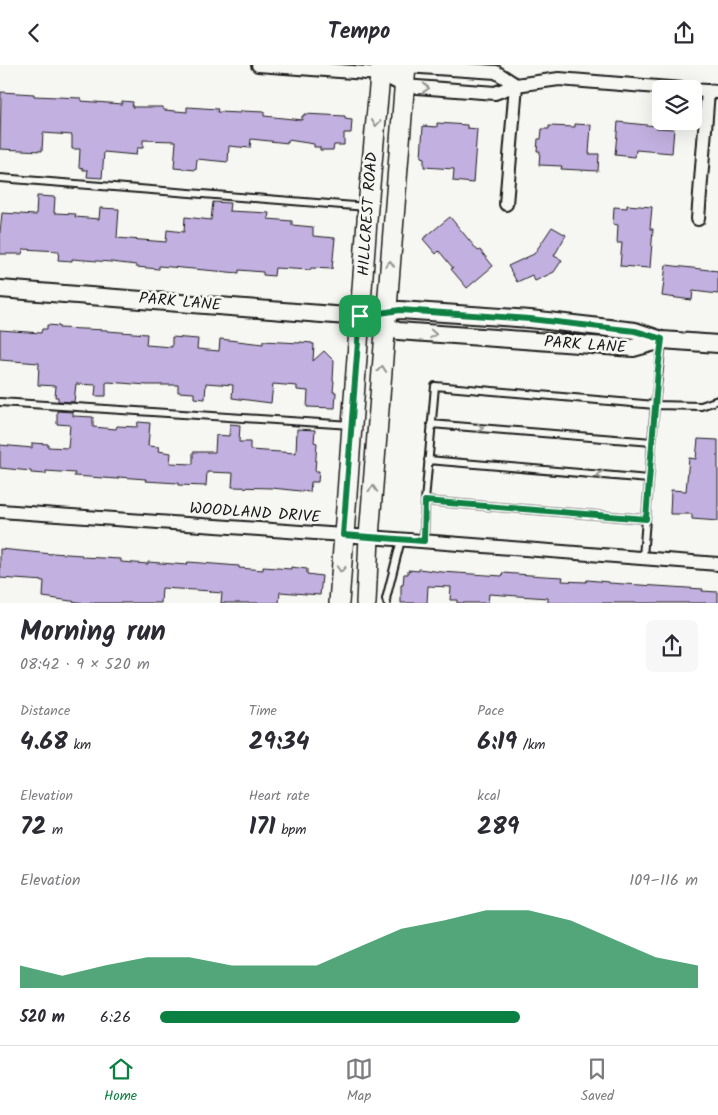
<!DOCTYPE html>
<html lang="en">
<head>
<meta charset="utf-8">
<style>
	:root { --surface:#fff; --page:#f7f7f7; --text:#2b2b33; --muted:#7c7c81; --line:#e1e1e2; --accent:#0b8043 }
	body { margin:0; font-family:Kalam,sans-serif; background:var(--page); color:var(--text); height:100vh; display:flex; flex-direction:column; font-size:19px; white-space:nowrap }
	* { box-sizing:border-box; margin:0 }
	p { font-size:16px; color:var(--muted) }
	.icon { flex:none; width:28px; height:28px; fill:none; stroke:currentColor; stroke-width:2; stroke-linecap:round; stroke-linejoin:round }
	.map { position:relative; height:538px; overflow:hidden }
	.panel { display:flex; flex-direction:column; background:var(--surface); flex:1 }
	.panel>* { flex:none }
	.fabs { position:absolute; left:652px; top:15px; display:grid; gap:10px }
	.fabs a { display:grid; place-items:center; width:50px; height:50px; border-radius:8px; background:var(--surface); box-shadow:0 5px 20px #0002; font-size:25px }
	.pin { position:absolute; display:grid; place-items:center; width:42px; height:42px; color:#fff; margin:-21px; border-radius:10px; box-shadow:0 2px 8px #0006 }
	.round { display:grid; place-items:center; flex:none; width:52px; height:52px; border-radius:8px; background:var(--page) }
	.summary { display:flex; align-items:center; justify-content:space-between; height:85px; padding:0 20px }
	h1 { font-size:28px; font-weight:800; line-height:38px }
	.metrics { display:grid; grid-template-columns:repeat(3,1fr); gap:8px; height:85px; padding:5px 20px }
	.metrics div { display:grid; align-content:center }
	.metrics b { font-size:25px; font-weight:800 }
	.metrics small { font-size:14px; font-weight:400 }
	.metrics p { font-size:14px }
	.chart { height:140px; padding:10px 20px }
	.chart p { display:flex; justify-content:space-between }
	.chart svg { width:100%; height:90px; margin-top:5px; fill:var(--accent); opacity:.7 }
	ul { padding:0 20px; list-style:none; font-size:16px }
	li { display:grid; grid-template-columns:80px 60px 1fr; align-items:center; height:38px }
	li i { height:12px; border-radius:6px; background:var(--accent) }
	header { display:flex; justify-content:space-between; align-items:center; height:65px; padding:0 20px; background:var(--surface); font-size:22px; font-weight:800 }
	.dock { display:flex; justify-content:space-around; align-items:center; height:70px; border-top:1px solid var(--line); background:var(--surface); font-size:14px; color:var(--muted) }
	.dock a { display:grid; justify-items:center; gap:2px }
	.dock .on { color:var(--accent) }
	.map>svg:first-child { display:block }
</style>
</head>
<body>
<header><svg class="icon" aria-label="back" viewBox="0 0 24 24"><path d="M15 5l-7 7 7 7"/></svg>Tempo<svg class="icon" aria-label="share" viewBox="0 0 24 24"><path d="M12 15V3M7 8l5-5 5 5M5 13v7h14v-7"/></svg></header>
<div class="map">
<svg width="718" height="538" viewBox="0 0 718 538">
	<rect width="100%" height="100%" fill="#f6f6f2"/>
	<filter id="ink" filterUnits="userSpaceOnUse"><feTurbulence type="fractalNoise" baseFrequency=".02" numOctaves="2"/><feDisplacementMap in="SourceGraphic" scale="10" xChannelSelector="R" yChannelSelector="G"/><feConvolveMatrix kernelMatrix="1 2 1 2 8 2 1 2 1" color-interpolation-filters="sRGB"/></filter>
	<g filter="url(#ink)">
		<!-- building -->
		<path fill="#c2b0e0" stroke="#1c1c1c" d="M 1,27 L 34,29 L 34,31 L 81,33 L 81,36 L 122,39 L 122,36 L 133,37 L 132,42 L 162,42 L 164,45 L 187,47 L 187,42 L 218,44 L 217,47 L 241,48 L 241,46 L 264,47 L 264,51 L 302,55 L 302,51 L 304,51 L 304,49 L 345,51 L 345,54 L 352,55 L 351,68 L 344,68 L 344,80 L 334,80 L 333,85 L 320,85 L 320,82 L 314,82 L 314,79 L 288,75 L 288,78 L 251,74 L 250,83 L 229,81 L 228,97 L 197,94 L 196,105 L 174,103 L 176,76 L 143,75 L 143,83 L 137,83 L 136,90 L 104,87 L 102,113 L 87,112 L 88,105 L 83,105 L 83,103 L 79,102 L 80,84 L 72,84 L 72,70 L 43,68 L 42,86 L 0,84 Z
			M 618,57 L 656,61 L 656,63 L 674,64 L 672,88 L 636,85 L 635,92 L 615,90 Z
			M 437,58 L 467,60 L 467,63 L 477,64 L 473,118 L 453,116 L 454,104 L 424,102 L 424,93 L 421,92 L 423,61 L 437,62 Z
			M 575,59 L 591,60 L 589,89 L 599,89 L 598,106 L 561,104 L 562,101 L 539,100 L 540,86 L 537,86 L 538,74 L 541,74 L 542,64 L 549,64 L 549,61 L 575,62 Z
			M 37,131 L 55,132 L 54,148 L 76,149 L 75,152 L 99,154 L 100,143 L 119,144 L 117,173 L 166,177 L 167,165 L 184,167 L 185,152 L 211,155 L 213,137 L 230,138 L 229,146 L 269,148 L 268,154 L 292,156 L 292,160 L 313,162 L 313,171 L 335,173 L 332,204 L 311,203 L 310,205 L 275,203 L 274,211 L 263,210 L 263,207 L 239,205 L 239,208 L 159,201 L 159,204 L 136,202 L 136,200 L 111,197 L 72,194 L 72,196 L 58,195 L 59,186 L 23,184 L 22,189 L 0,189 L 0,167 L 2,148 L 36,150 Z
			M 627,140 L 652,142 L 650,164 L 653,164 L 650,203 L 620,201 L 622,178 L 617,178 L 618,160 L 613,159 L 614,142 L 627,143 Z
			M 450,152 L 478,186 L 480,185 L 493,201 L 467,223 L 451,204 L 453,203 L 439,186 L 436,189 L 423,174 Z
			M 552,162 L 566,170 L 554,191 L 562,195 L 554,207 L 535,216 L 532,210 L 517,217 L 508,201 L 534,189 Z
			M 666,200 L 718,206 L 718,229 L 693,226 L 692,235 L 662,231 Z
			M 47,260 L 59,261 L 59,263 L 107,265 L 107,266 L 147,269 L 146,280 L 172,282 L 172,272 L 198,274 L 197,284 L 219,286 L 220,274 L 263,279 L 263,276 L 300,278 L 300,277 L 312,278 L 312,279 L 314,279 L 313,296 L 324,286 L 334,296 L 333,316 L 334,316 L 333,327 L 336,327 L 335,343 L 307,342 L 308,326 L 297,325 L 297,321 L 273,319 L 271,338 L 232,333 L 233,320 L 206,318 L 205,334 L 194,333 L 194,328 L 178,327 L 178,320 L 147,320 L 108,317 L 106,318 L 106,331 L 95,331 L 96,320 L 76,319 L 74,337 L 58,336 L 58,332 L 55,332 L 56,321 L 38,320 L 39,298 L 0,295 L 0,265 L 41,268 L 42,264 L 47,264 Z
			M 57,346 L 73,347 L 73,351 L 93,352 L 93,362 L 116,364 L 117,361 L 137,362 L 138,357 L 150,358 L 148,381 L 159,382 L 158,386 L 171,388 L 170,398 L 193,399 L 193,387 L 215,387 L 216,370 L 229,371 L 230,359 L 240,360 L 239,377 L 250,377 L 250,385 L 296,388 L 297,364 L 315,365 L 314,377 L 317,378 L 315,406 L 319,406 L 318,417 L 311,417 L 310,427 L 272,423 L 232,422 L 233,408 L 207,407 L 206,421 L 178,420 L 178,418 L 145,416 L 146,414 L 118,412 L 118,414 L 89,412 L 74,411 L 75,408 L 46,406 L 46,409 L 31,408 L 31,406 L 0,403 L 0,380 L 32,383 L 32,378 L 48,379 L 48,382 L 68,383 L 70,360 L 57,359 Z
			M 698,374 L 718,375 L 718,456 L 692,454 L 692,449 L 670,449 L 671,425 L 686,426 L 689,393 L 696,394 Z
			M 0,484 L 52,489 L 52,488 L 82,490 L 82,492 L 121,494 L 121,497 L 148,499 L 148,497 L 187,500 L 188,497 L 239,501 L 239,503 L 263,505 L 263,502 L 291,504 L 291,502 L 307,504 L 307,509 L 322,511 L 320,530 L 280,527 L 279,538 L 221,538 L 222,528 L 210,527 L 211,526 L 162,523 L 161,538 L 85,538 L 43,532 L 44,516 L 0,513 Z
			M 419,504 L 442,507 L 502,511 L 503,508 L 544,511 L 563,512 L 562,516 L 586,517 L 587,515 L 609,517 L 609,518 L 703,524 L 702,526 L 718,527 L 718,538 L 548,538 L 548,533 L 489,529 L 488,538 L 457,538 L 457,535 L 450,535 L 451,522 L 428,521 L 427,538 L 401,538 L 401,520 L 403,520 L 404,509 L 408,509 L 408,505 L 419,506 Z"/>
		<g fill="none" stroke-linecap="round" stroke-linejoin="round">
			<defs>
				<path id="service" d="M 0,113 L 367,142
					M 662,276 L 655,340 L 701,341 L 718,335
					M 435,321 L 655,340 L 646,454 L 425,436 Z
					M 0,337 L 351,360
					M 431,359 L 652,377
					M 428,395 L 649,414
					M 424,476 L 425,436
					M 643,492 L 646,454
					M 387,538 L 386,534 L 401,475"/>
				<path id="minor" d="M 258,0 L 380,9 L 404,21 L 495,28 L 516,20 L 559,14 L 682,24
					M 380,9 L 406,1 L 496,7 L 516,20
					M 694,25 L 718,27
					M 506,139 L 516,20
					M 698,154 L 708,26
					M 0,446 L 343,470 L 718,499"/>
				<path id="tertiary" d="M 0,224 L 347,251 L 360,251 L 400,245 L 530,254 L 635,266 L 662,275 L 718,279
					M 375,257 L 398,266 L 633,283 L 662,275"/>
				<path id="secondary" d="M 339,538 L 368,142 L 381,0
					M 366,538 L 369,472 L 406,0"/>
			</defs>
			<!-- service casing -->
			<use href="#service" stroke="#1c1c1c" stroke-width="10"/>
			<!-- minor casing -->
			<use href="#minor" stroke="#1c1c1c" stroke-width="16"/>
			<!-- tertiary casing -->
			<use href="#tertiary" stroke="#1c1c1c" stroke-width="20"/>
			<!-- secondary casing -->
			<use href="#secondary" stroke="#1c1c1c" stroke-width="22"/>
			<!-- service -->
			<use href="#service" stroke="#f6f6f2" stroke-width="6"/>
			<!-- minor -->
			<use href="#minor" stroke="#f6f6f2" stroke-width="12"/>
			<!-- tertiary -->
			<use href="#tertiary" stroke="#f6f6f2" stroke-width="16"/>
			<!-- secondary -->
			<use href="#secondary" stroke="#f6f6f2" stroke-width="19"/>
		</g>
		<!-- one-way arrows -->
		<defs><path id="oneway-chevron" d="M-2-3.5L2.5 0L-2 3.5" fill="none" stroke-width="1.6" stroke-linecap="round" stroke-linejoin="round" transform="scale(1.25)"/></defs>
		<g stroke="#949492">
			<use href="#oneway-chevron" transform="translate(426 23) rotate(4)"/>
			<use href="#oneway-chevron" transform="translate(376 58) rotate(95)"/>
			<use href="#oneway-chevron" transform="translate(390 199) rotate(-86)"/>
			<use href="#oneway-chevron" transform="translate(433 269) rotate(4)"/>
			<use href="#oneway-chevron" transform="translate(382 304) rotate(-85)"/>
			<use href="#oneway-chevron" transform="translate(480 363) rotate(5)"/>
			<use href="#oneway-chevron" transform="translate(600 410) rotate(-175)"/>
			<use href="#oneway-chevron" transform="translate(373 424) rotate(-86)"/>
			<use href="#oneway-chevron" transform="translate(341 504) rotate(94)"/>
		</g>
	</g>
	<g fill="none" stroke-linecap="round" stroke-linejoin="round" filter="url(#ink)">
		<defs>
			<path id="route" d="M 400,245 L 530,254 L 635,266 L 662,274 L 658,305 L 646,454 L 425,436 L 424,476 L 343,470 L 360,251 Z"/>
		</defs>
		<!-- route casing -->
		<use href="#route" stroke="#fff" stroke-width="10"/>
		<!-- route -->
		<use href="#route" stroke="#0b8043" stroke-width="6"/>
	</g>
	<g text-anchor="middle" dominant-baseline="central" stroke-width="5" stroke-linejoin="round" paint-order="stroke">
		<!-- street labels -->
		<g font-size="16" fill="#1c1c1c" stroke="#f6f6f2">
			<text transform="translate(368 149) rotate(-86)">HILLCREST ROAD</text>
			<text transform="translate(180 237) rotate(5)">PARK LANE</text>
			<text transform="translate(585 280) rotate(4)">PARK LANE</text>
			<text transform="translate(255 448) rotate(4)">WOODLAND DRIVE</text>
		</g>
	</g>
</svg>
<div class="fabs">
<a><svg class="icon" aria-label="layers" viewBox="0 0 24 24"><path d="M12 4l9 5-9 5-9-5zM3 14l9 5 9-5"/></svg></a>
</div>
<div class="pin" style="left:360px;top:251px;background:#1e9e55"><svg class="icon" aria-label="arrive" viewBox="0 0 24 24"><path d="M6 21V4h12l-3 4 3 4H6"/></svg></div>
</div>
<section class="panel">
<div class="summary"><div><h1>Morning run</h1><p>08:42 · 9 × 520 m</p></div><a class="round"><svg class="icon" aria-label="share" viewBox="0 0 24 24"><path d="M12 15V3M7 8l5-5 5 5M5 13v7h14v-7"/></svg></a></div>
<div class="metrics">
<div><p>Distance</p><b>4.68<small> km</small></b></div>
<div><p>Time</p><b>29:34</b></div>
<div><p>Pace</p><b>6:19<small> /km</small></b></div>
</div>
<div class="metrics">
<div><p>Elevation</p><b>72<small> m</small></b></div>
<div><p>Heart rate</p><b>171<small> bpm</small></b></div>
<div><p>kcal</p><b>289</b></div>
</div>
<div class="chart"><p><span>Elevation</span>109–116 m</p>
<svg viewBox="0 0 160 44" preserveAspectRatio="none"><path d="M0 44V33L10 38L20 33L30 29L40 29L50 33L60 33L70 33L80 24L90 15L100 11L110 6L120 6L130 11L140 20L150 29L160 33V44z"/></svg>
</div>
<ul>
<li><b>520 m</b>6:26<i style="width:67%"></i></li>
</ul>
</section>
<nav class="dock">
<a class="on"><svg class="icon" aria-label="home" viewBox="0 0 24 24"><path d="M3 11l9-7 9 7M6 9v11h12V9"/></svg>Home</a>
<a><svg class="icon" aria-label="map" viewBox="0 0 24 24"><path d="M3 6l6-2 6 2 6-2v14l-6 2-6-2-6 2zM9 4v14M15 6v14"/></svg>Map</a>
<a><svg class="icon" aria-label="saved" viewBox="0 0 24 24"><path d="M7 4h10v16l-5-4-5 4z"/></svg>Saved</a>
</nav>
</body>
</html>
